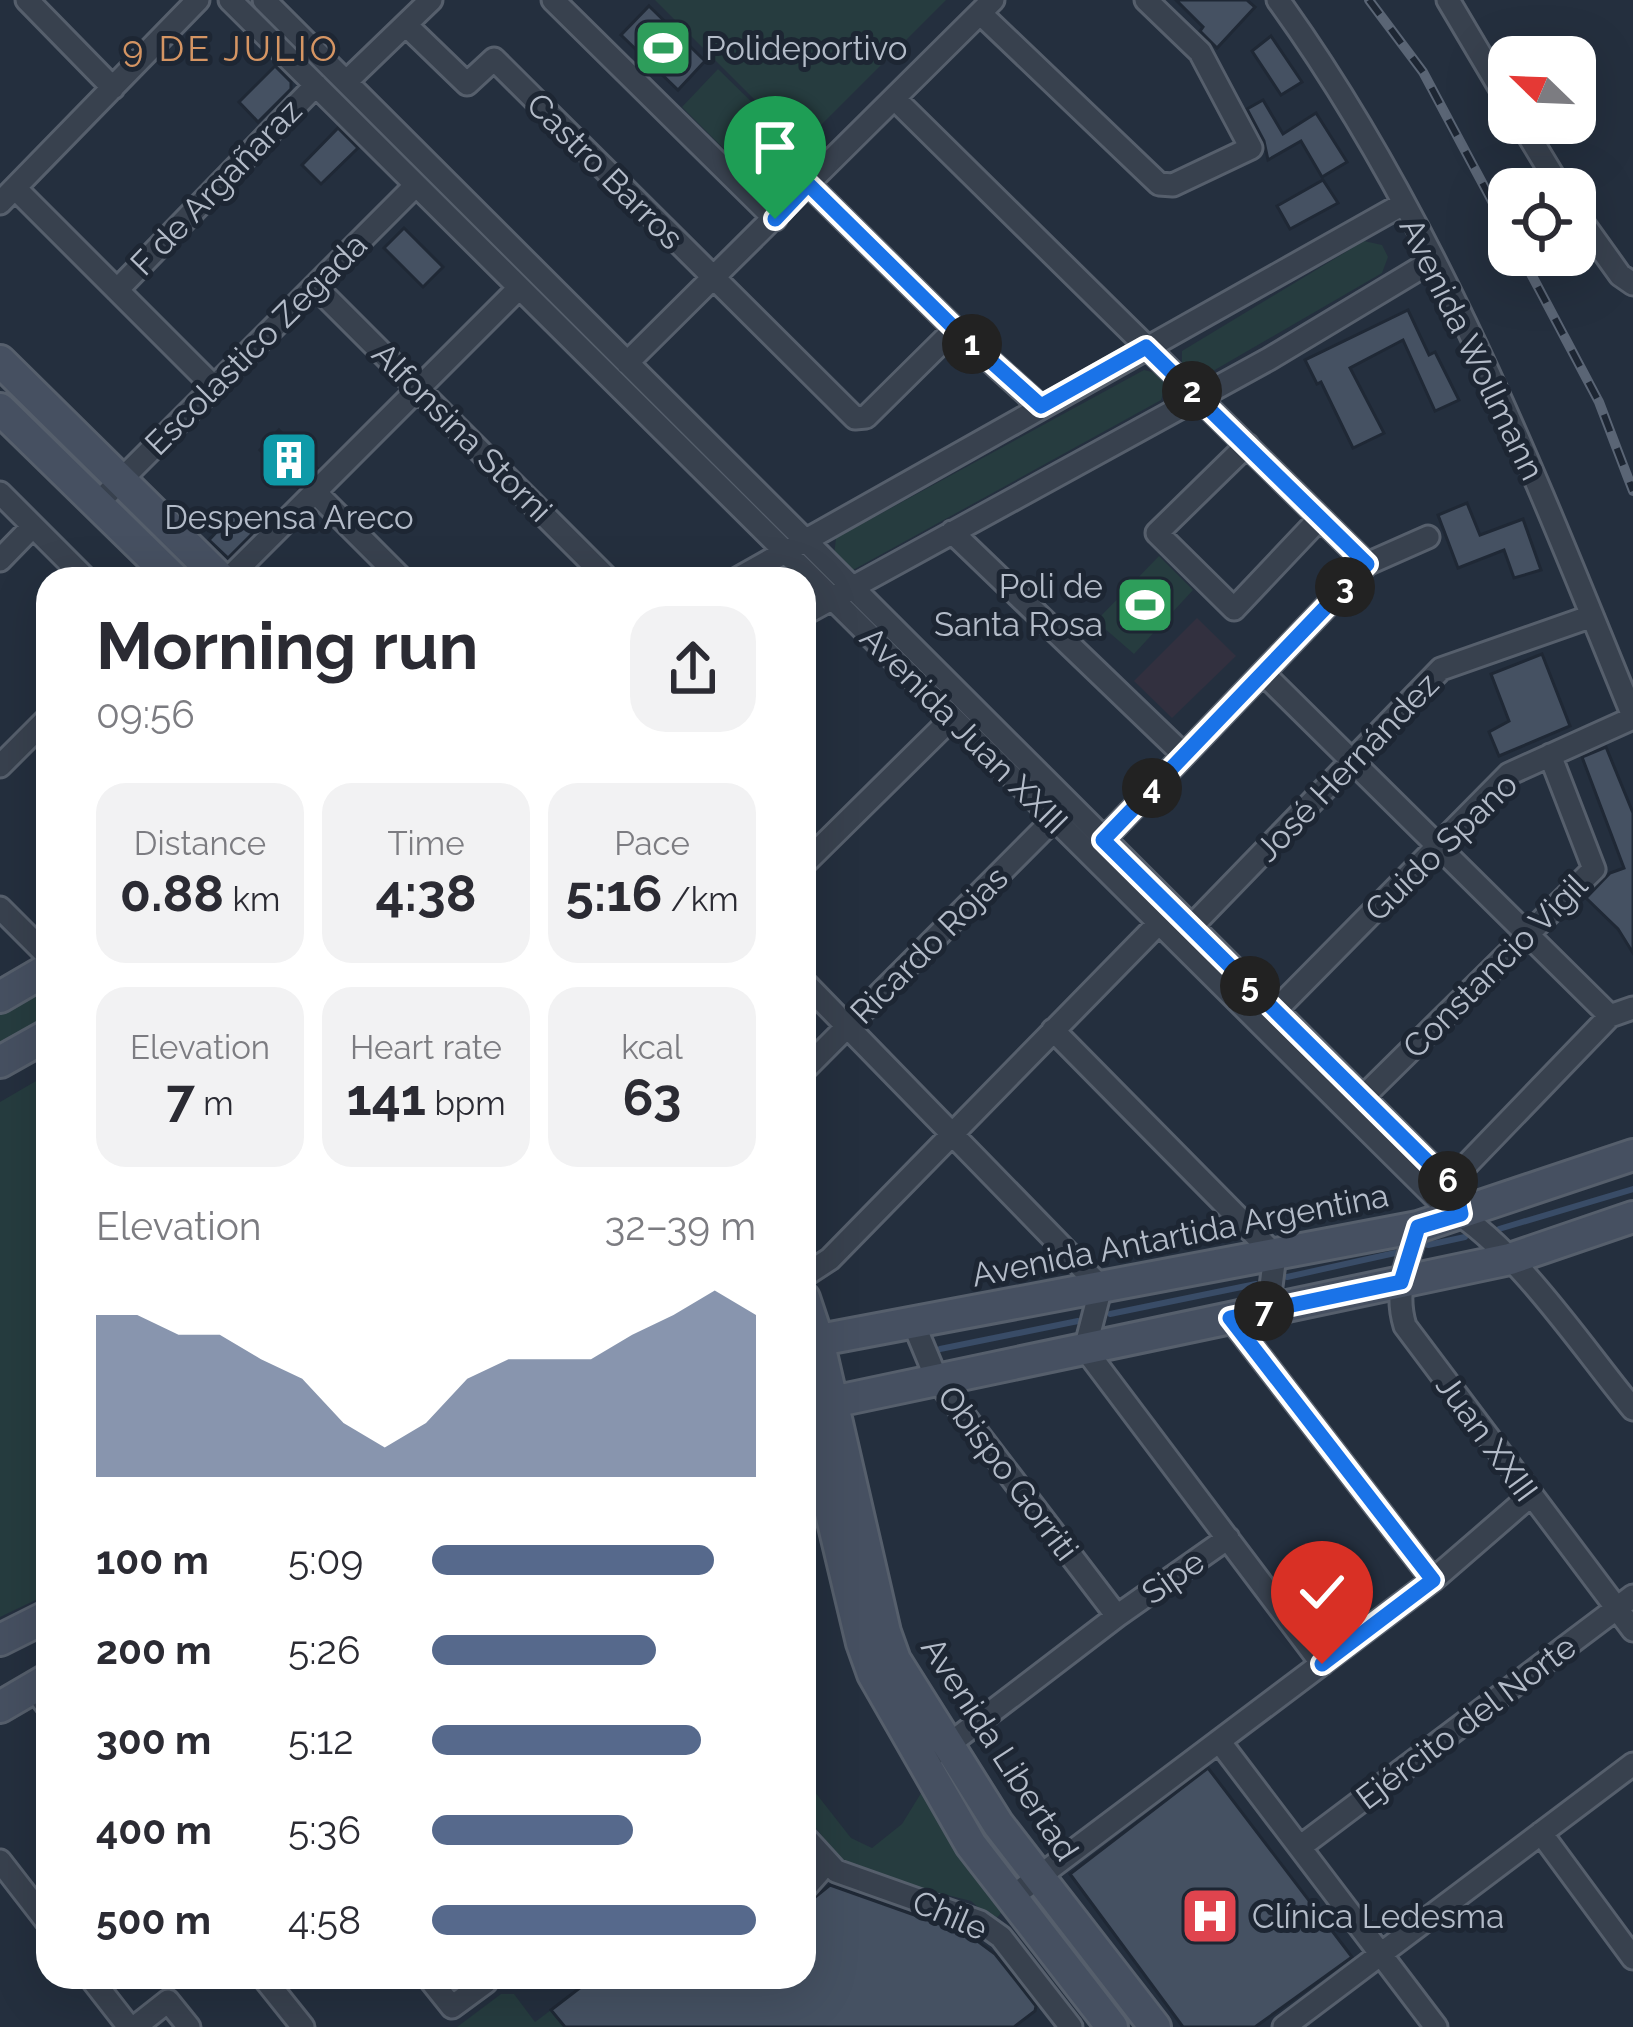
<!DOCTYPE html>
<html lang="en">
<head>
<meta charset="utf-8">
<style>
	:root { --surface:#fff; --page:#f2f2f3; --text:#2b2b33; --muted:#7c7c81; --accent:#56698c }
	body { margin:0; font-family:Raleway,sans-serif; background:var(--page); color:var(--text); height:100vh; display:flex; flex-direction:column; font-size:45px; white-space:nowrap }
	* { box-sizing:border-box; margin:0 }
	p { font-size:39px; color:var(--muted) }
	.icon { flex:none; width:66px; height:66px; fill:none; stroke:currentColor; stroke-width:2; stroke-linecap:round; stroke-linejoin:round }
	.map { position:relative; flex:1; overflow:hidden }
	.details { position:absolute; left:36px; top:567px; width:780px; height:1422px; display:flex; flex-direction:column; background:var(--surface); border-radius:36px; box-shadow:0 12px 48px #0002 }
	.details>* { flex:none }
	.needle { width:78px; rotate:293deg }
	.fabs { position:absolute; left:1488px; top:36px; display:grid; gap:24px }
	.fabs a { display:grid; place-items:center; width:108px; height:108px; border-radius:24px; background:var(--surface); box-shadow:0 12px 48px #0002; font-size:60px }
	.pin { position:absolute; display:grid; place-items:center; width:102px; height:102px; color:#fff; margin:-123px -51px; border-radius:50% 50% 50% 0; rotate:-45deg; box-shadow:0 0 12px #0007 }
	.pin .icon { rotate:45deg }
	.km { position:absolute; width:60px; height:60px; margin:-30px; border-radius:50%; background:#222; color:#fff; font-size:33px; line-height:60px; text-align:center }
	.round { display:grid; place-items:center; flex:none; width:126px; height:126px; border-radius:36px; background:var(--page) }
	.headline { display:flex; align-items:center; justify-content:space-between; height:204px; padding:0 60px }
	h1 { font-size:66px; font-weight:700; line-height:90px }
	.stats { display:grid; grid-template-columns:repeat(3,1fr); gap:18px; height:204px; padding:12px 60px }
	.stats div { display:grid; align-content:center; border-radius:30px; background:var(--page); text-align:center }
	.stats b { font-size:51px; font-weight:700 }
	.stats small { font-size:33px; font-weight:400 }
	.stats p { font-size:33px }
	.chart { height:336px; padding:24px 60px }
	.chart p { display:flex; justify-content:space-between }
	.chart svg { width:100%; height:216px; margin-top:12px; fill:var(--accent); opacity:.7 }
	ul { padding:0 60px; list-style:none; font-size:39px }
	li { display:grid; grid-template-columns:192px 144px 1fr; align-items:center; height:90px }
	li i { height:30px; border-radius:15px; background:var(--accent) }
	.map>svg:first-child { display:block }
</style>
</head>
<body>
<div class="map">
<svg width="1633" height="2027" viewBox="0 0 1633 2027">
	<rect width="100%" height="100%" fill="#242f3e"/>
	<!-- medical -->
	<path fill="#32303f" d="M 1197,618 L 1236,656 L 1172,718 L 1134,681 Z"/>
	<!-- green -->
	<path fill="#263c3f" d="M 655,0 L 946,0 L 806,140 L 795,140 Z
		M 718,69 L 809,158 L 772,197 L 682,107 Z
		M 1364,241 L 1382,245 L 1388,257 L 1382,273 L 1201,378 L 1188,374 L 1182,364 L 1182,351 Z
		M 1144,370 L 1160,374 L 1165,387 L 1161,400 L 853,570 L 834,555 L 836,538 Z
		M 1159,556 L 1193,590 L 1134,654 L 1096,621 Z
		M 48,987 L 48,1027 L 0,1054 L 0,1014 Z
		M 48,1074 L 48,1594 L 0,1617 L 0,1102 Z
		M 804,1778 L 851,1838 L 872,1848 L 902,1824 L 923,1790 L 1003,1897 L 1001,1913 L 994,1921 L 971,1901 L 848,1870 L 804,1812 Z
		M 501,1994 L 514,1994 L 535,2022 L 551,2010 L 565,2027 L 457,2027 Z"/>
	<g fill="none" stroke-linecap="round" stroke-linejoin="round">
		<!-- stream -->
		<path stroke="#394c67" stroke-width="6" d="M 1499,1229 L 1633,1189
			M 1428,1245 L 1465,1237
			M 1287,1277 L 1395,1253
			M 1110,1314 L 1256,1284
			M 940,1349 L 1078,1321"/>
	</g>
	<!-- building -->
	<path fill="#455162" stroke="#1f2835" stroke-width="3" d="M 1176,0 L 1247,0 L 1255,7 L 1217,48 L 1200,31 L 1203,27 Z
		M 649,6 L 705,61 L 678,90 L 621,35 Z
		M 1271,36 L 1302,82 L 1281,95 L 1252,51 Z
		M 275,66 L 291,82 L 291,89 L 258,122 L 239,102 Z
		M 1263,100 L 1283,134 L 1316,113 L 1347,162 L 1322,177 L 1301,141 L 1268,160 L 1264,141 L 1247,109 Z
		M 338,128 L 358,148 L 321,184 L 302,165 Z
		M 1323,180 L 1338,203 L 1290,229 L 1277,206 Z
		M 404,228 L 443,267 L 423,287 L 384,248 Z
		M 1408,310 L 1429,355 L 1435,352 L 1459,400 L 1435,411 L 1403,340 L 1350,368 L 1384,433 L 1353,448 L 1321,382 L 1317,384 L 1305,360 Z
		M 279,430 L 317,468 L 298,488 L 260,450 Z
		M 1467,503 L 1480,535 L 1523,519 L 1541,570 L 1514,578 L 1504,550 L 1458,568 L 1438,515 Z
		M 237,510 L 257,529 L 228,558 L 209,540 Z
		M 1542,654 L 1570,726 L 1499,756 L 1489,732 L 1509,721 L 1491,674 Z
		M 1606,747 L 1633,813 L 1633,953 L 1618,929 L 1586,898 L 1610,873 L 1624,868 L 1582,757 Z
		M 1334,1567 L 1349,1587 L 1308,1618 L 1294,1598 Z
		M 1208,1768 L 1352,1957 L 1255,2027 L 1183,2027 L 1070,1874 Z
		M 830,1885 L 968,1934 L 995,1954 L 1036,2006 L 1035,2011 L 1014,2027 L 565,2027 L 551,2010 L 594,1977 L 804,1977 L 804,1906 Z"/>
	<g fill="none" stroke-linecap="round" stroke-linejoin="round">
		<defs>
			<path id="street" d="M 27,0 L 113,88
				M 230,0 L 1441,1203 C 1513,1242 1580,1345 1633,1409
				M 264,0 L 1449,1183 L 1456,1190 L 1461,1214
				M 553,0 L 775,219
				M 1278,0 C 1434,216 1533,471 1633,716
				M 1448,0 L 1509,103
				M 980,13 L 1159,184 L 1173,185 L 1251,148 L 1200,52 L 1146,0
				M 406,25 L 467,84 L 494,59 L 855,418 L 866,417 L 955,329
				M 346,82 L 431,0
				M 895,99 L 1367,564
				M 1521,123 L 1561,189
				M 808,184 L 955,329 L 1041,407
				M 15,188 L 214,387
				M 0,203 L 198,0
				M 1575,212 L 1620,275 L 1633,284
				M 315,286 L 608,579
				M 117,290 L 316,85
				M 627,363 L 993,0
				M 1247,445 L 1157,533 L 1234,609 L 1320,518
				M 315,492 L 402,579
				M 0,493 L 86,579
				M 97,504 L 416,185
				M 952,532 L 1184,755
				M 0,560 L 33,526
				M 228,579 L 519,288
				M 737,579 L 1403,204
				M 804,614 L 1269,359 L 1432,261
				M 1263,673 L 1610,1016
				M 0,766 L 48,718
				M 1103,840 L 1367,564 L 1428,537
				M 804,864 L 952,718
				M 0,908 L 48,956
				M 1191,927 L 1441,669 L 1592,616
				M 804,982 L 1101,1287 L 1085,1349 L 1322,1664
				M 1275,1011 L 1509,774 L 1633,718
				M 1053,1030 L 1275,1255 L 1268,1310
				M 804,1070 L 1054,819
				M 1362,1098 L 1594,869 L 1550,755
				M 1449,1183 L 1610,1016 L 1633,1008
				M 1418,1227 C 1407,1262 1394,1290 1405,1326 L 1633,1630
				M 804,1276 L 830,1259 L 1159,923
				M 1230,1318 L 1433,1580
				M 913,1322 L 937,1380 L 1117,1616
				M 33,1687 L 48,1707
				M 1219,1741 L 1436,2027
				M 939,1752 L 1117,1616 L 1228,1538
				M 1541,1833 L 1633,1958
				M 804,1836 L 836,1871 L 980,1922 L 1001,1937 L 1071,2027
				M 1300,1847 L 1633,1596
				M 0,1861 L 48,1923
				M 804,1889 L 819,1872 L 814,1850
				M 1012,1897 L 1433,1580 L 1530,1496
				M 90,1977 L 129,2027
				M 263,1977 L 303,2027
				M 428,1977 L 452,2007 L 486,1982 L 482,1977
				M 135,2027 L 168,2001 L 189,2027
				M 1284,2027 L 1633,1764"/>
			<path id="secondary" d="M 0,361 L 221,579
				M 0,409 L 174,579
				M 0,997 L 48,969
				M 0,1062 L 48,1035
				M 804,1298 L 818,1340 L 885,1632 L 895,1660 L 998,1824 L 1155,2027
				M 804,1343 L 1418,1227 L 1633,1155
				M 804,1400 L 862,1643 L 873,1674 L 971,1845 L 1112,2027
				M 804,1408 L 1510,1259 L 1633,1217
				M 0,1640 L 48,1616
				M 0,1707 L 48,1679"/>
		</defs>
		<!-- street casing -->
		<use href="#street" stroke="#565f6c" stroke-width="27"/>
		<!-- secondary casing -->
		<use href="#secondary" stroke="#565f6c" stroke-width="36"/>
		<!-- street -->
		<use href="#street" stroke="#38414e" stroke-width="21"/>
		<!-- secondary -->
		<use href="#secondary" stroke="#465061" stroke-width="30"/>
		<defs>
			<path id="rail" d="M 1369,0 L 1423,72 L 1509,233
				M 1521,255 L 1599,402 L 1633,491"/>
		</defs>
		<!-- rail casing -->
		<use href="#rail" stroke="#5a6575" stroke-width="10"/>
		<!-- rail -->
		<use href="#rail" stroke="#1d2633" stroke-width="6" stroke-dasharray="18" stroke-linecap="butt"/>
	</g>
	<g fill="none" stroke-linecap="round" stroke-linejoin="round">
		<defs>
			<path id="route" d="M 775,219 L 808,184 L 955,329 L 1041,406 L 1146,347 L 1367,564 L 1103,840 L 1456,1190 L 1461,1214 L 1418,1227 L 1401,1282 L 1230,1318 L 1433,1580 L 1322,1664"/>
		</defs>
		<!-- route casing -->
		<use href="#route" stroke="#fff" stroke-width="24"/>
		<!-- route -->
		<use href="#route" stroke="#1a73e8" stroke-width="15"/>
	</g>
	<!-- icons -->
	<defs>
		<symbol id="stadium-square" viewBox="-11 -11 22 22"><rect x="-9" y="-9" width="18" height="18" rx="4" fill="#2e9e5b" stroke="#1d2633"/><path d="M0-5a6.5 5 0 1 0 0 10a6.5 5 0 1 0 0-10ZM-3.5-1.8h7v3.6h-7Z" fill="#fff"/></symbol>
		<symbol id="building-square" viewBox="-11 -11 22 22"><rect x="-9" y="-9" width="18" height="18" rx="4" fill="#0f9aa8" stroke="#1d2633"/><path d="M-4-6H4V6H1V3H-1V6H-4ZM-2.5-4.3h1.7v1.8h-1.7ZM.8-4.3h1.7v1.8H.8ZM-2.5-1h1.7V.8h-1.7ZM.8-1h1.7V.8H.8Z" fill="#fff"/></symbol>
		<symbol id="hospital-square" viewBox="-11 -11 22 22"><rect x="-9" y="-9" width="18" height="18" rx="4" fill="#e0444e" stroke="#1d2633"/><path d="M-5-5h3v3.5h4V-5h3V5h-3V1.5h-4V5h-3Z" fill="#fff"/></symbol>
	</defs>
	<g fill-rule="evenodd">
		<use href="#stadium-square" x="630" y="15" width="66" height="66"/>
		<use href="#building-square" x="256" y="427" width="66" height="66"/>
		<use href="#stadium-square" x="1112" y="572" width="66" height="66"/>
		<use href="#hospital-square" x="1177" y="1883" width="66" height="66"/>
	</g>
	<g text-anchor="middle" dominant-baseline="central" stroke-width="10" stroke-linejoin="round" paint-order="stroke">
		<!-- poi labels -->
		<g font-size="33" fill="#b4bcc9" stroke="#1d2633" text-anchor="start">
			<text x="705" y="48">Polideportivo</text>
			<text x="289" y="517" text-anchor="middle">Despensa Areco</text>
			<text x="1103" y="586" text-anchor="end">Poli de<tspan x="1103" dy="38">Santa Rosa</tspan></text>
			<text x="1252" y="1916">Clínica Ledesma</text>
		</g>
		<!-- street labels -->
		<g font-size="33" fill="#b4bcc9" stroke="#1d2633">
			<text transform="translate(605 171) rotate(45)">Castro Barros</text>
			<text transform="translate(216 187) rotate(-46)">F de Argañaraz</text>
			<text transform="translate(256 344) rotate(-45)">Escolastico Zegada</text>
			<text transform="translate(1472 349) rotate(64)">Avenida Wollmann</text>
			<text transform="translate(462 432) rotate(45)">Alfonsina Storni</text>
			<text transform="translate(964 730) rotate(45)">Avenida Juan XXIII</text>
			<text transform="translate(1347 767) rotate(-46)">José Hernández</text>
			<text transform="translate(1441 847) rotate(-44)">Guido Spano</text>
			<text transform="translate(929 945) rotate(-45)">Ricardo Rojas</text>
			<text transform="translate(1495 966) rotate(-45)">Constancio Vigil</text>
			<text transform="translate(1180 1235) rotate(-11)">Avenida Antartida Argentina</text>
			<text transform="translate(1487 1438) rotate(54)">Juan XXIII</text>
			<text transform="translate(1008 1473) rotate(53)">Obispo Gorriti</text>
			<text transform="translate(1173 1577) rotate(-35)">Sipe</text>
			<text transform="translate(1466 1722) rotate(-37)">Ejército del Norte</text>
			<text transform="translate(1000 1749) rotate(57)">Avenida Libertad</text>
			<text transform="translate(950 1915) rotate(23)">Chile</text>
		</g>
		<!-- neighbourhood labels -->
		<g font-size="36" letter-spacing="3" fill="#d59563" stroke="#1d2633">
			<text x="231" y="48">9 DE JULIO</text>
		</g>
	</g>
</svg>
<div class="fabs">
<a><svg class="needle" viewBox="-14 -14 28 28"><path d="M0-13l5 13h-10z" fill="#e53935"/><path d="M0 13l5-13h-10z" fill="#7c7c81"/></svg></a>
<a><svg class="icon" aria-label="locate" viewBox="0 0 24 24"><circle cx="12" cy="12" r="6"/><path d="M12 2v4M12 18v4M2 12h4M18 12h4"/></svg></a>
</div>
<div class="pin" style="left:775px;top:219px;background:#1e9e55"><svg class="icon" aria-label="arrive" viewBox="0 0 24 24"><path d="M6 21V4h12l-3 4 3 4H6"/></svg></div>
<div class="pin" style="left:1322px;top:1664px;background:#d93025"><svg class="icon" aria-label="check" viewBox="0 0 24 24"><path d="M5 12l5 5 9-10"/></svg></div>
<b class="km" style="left:972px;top:344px">1</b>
<b class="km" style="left:1192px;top:391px">2</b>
<b class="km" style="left:1345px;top:587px">3</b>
<b class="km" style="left:1152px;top:788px">4</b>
<b class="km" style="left:1250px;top:986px">5</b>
<b class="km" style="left:1448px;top:1181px">6</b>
<b class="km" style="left:1264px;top:1311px">7</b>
<section class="details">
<div class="headline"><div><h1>Morning run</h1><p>09:56</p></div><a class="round"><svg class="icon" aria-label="share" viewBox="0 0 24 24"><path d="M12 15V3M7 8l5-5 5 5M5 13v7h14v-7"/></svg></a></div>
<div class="stats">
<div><p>Distance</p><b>0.88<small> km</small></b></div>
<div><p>Time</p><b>4:38</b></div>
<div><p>Pace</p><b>5:16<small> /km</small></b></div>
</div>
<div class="stats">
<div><p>Elevation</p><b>7<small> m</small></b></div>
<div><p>Heart rate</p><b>141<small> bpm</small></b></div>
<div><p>kcal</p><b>63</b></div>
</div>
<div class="chart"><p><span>Elevation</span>32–39 m</p>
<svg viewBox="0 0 160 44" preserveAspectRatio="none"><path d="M0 44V11L10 11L20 15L30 15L40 20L50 24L60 33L70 38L80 33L90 24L100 20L110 20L120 20L130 15L140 11L150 6L160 11V44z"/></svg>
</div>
<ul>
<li><b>100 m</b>5:09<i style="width:87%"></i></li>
<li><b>200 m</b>5:26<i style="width:69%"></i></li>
<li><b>300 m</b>5:12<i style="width:83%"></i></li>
<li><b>400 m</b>5:36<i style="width:62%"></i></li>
<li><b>500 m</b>4:58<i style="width:100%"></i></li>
</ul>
</section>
</div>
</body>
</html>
